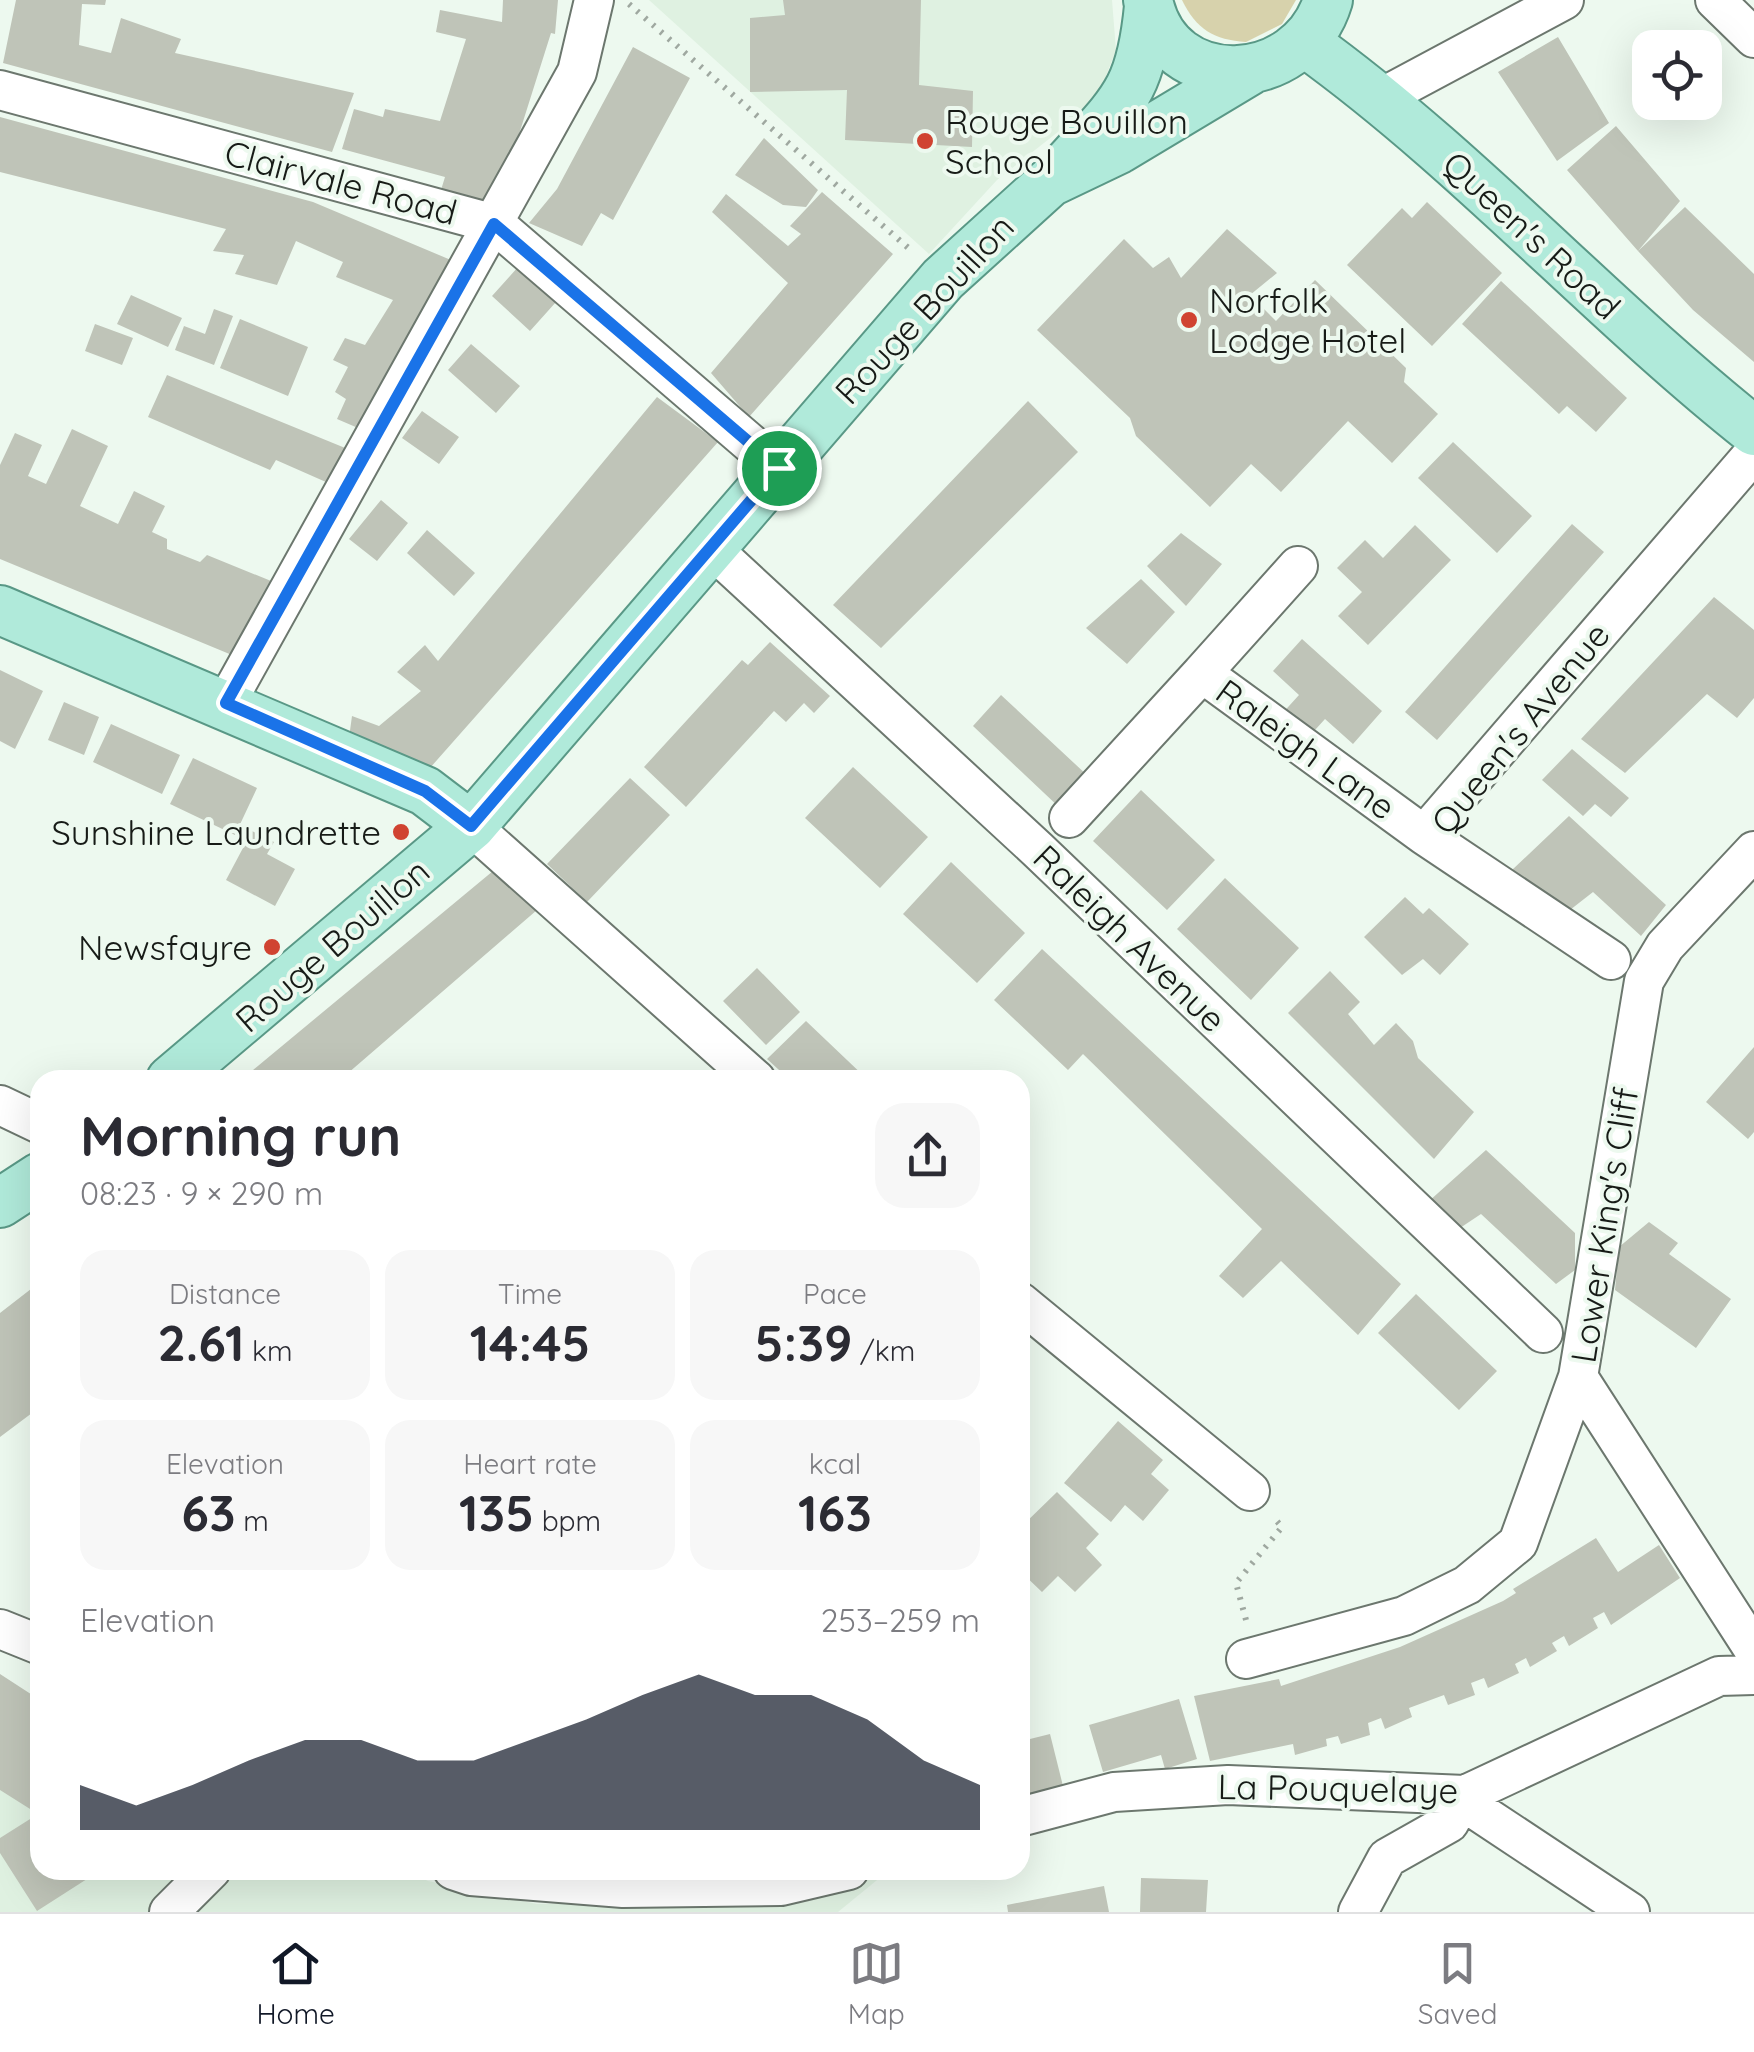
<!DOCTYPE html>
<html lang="en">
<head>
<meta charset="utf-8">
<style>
	:root { --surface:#fff; --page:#f7f7f7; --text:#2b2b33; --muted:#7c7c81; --line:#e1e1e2; --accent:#111827 }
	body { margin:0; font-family:Quicksand,sans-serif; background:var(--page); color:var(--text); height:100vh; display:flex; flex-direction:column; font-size:38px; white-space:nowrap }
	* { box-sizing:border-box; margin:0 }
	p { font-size:32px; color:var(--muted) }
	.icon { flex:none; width:55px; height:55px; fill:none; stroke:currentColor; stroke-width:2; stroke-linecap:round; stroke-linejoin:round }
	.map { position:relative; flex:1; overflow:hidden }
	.drawer { position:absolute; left:30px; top:1070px; width:1000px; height:810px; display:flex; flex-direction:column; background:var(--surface); border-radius:30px; box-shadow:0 10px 40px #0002 }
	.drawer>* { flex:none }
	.buttons { position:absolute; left:1632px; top:30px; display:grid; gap:20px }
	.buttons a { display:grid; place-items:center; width:90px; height:90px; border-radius:20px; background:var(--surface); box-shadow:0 10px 40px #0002; font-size:50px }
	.pin { position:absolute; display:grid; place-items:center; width:85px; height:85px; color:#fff; margin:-42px; border:5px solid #fff; border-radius:50%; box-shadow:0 2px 10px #0007 }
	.round { display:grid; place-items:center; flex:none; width:105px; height:105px; border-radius:30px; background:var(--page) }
	.overview { display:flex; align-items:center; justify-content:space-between; height:170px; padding:0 50px }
	h1 { font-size:55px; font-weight:700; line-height:75px }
	.figures { display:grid; grid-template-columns:repeat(3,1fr); gap:15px; height:170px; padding:10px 50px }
	.figures div { display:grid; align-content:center; border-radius:25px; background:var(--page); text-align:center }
	.figures b { font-size:50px; font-weight:700 }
	.figures small { font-size:28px; font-weight:400 }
	.figures p { font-size:28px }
	.chart { height:280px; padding:20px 50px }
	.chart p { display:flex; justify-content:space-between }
	.chart svg { width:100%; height:180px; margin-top:10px; fill:var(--accent); opacity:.7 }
	.tabs { display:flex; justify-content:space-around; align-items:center; height:140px; border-top:2px solid var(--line); background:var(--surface); font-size:28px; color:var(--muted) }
	.tabs a { display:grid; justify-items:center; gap:5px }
	.tabs .selected { color:var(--accent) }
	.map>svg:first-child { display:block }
</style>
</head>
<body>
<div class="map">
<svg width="1754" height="1912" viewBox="0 0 1754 1912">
	<rect width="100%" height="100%" fill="#edf9ef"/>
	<!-- built -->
	<path fill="#dff1e1" d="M 649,0 L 1112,0 L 1116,50 L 1096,102 L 997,180 L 929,254 Z
		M 40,1703 L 40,1870 L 404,1870 L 428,1881 L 537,1904 L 764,1901 L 882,1876 L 838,1912 L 0,1912 L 0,1734 Z"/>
	<!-- green -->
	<path fill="#d7d2ac" d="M 1182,0 L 1296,0 L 1282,24 L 1246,42 C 1214,40 1196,29 1182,0 Z"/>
	<!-- building -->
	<path fill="#bfc4b8" d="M 16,0 L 106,0 L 105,5 L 82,4 L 79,45 L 111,53 L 121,18 L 181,39 L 175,53 L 354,93 L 332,152 L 3,63 Z
		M 503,0 L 558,0 L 555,34 L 551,33 L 502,188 L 492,205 L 441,190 L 445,177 L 342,149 L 354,109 L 383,117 L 385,109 L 440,121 L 466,39 L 436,32 L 440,10 L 502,22 Z
		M 783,0 L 921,0 L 919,85 L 973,91 L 972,147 L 845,140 L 847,90 L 750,92 L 750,18 L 785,15 Z
		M 1558,37 L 1609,123 L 1557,161 L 1498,72 Z
		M 633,47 L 690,78 L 613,220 L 601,213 L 582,246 L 529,223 L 557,189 Z
		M 0,117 L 313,202 L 458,263 L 365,431 L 337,419 L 346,399 L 335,392 L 348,367 L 333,360 L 345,338 L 365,345 L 393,300 L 336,277 L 343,262 L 296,241 L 277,285 L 235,274 L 244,255 L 213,251 L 226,229 L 0,172 Z
		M 1616,126 L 1680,201 L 1638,251 L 1567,170 Z
		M 764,138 L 818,190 L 806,207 L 783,205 L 735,175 Z
		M 822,192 L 893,254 L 749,417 L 711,373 L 788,283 L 712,212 L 726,194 L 788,246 L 801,234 L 790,226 Z
		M 1427,202 L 1502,273 L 1432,346 L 1347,265 L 1402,208 L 1412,218 Z
		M 1685,207 L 1754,274 L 1754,362 L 1693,310 L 1638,251 Z
		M 1227,229 L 1277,273 L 1250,295 L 1276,321 L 1315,280 L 1406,368 L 1404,382 L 1438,414 L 1392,463 L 1348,421 L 1281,492 L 1251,464 L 1210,507 L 1136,436 L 1130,418 L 1037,330 L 1124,239 L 1153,268 L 1169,257 L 1181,278 Z
		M 518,267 L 556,302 L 530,331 L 492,296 Z
		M 1501,281 L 1627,398 L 1596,432 L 1567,406 L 1559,414 L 1462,324 Z
		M 131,295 L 182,318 L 168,347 L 117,324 Z
		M 214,309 L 233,316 L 214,365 L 175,350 L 184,326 L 205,334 Z
		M 240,319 L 308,347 L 288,396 L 220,368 Z
		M 95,324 L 133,338 L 122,365 L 85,351 Z
		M 471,344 L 520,386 L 496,413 L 448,370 Z
		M 167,375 L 355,452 L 335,486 L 276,460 L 270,470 L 148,417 Z
		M 657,397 L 718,442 L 422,777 L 348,745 L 352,716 L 379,726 L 421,691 L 397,672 L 425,645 L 438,661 Z
		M 1028,401 L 1078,452 L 881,648 L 833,605 Z
		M 422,411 L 459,437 L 439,464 L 402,438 Z
		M 72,429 L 108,446 L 80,506 L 118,524 L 134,491 L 165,506 L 152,532 L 167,539 L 167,549 L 200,562 L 207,555 L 276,583 L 244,660 L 0,559 L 0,465 L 15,433 L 42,445 L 28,476 L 46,484 Z
		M 1453,442 L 1532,516 L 1497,553 L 1418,478 Z
		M 381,500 L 408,523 L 377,561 L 349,539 Z
		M 1572,524 L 1604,552 L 1437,740 L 1405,712 Z
		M 1415,525 L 1451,560 L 1368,645 L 1338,616 L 1362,592 L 1337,568 L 1365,540 L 1383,558 Z
		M 427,530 L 475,573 L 454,596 L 407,553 Z
		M 1181,533 L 1222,564 L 1186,606 L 1147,566 Z
		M 1141,579 L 1175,612 L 1127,664 L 1086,628 Z
		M 1714,597 L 1754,630 L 1754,698 L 1737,718 L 1707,694 L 1625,773 L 1581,739 Z
		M 1302,639 L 1382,711 L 1353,744 L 1325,719 L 1305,741 L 1279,717 L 1299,695 L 1273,671 Z
		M 770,642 L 830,696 L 814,713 L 804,703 L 786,722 L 774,711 L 686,807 L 644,767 L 742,660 L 748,665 Z
		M 0,670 L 43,691 L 15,749 L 0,741 Z
		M 1001,695 L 1089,777 L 1061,809 L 973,726 Z
		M 64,702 L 99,717 L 84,755 L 48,740 Z
		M 111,724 L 180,755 L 162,794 L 93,762 Z
		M 1572,749 L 1629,798 L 1611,817 L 1595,804 L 1583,816 L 1542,780 Z
		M 193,758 L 257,788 L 235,835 L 170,804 Z
		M 853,767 L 928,837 L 880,888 L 805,818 Z
		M 630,778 L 670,815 L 587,902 L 547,864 Z
		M 1141,790 L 1215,860 L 1167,910 L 1093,841 Z
		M 1569,816 L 1666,905 L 1641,936 L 1593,892 L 1561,917 L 1512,870 Z
		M 252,831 L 274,842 L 267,854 L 295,869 L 275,906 L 226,880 Z
		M 951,862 L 1025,933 L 977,983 L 903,914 Z
		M 493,871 L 537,910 L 340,1080 L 241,1080 Z
		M 1225,878 L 1299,948 L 1251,1000 L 1177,929 Z
		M 1405,897 L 1423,914 L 1429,908 L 1469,944 L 1440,975 L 1423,959 L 1402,975 L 1364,937 Z
		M 1042,949 L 1401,1284 L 1358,1335 L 1281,1261 L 1243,1298 L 1219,1276 L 1262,1229 L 1083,1054 L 1068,1070 L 994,1000 Z
		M 757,968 L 800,1012 L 766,1045 L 723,1001 Z
		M 1330,971 L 1360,1002 L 1348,1014 L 1374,1045 L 1396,1023 L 1413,1041 L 1418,1058 L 1474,1112 L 1434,1159 L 1288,1013 Z
		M 806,1021 L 868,1080 L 790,1080 L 767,1059 Z
		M 1754,1047 L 1754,1132 L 1748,1139 L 1706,1102 Z
		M 1486,1150 L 1575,1233 L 1575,1270 L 1556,1284 L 1481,1214 L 1457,1230 L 1428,1202 Z
		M 1649,1222 L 1678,1243 L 1669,1254 L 1731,1299 L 1696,1348 L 1615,1290 L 1619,1247 Z
		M 40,1282 L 40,1407 L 0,1437 L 0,1313 Z
		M 1416,1294 L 1497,1371 L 1459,1410 L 1378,1333 Z
		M 1118,1421 L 1163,1460 L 1151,1474 L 1169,1490 L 1143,1521 L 1125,1505 L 1111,1522 L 1064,1483 Z
		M 1057,1492 L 1099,1534 L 1086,1548 L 1102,1565 L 1075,1592 L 1058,1576 L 1042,1592 L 1020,1571 L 1020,1528 Z
		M 1596,1538 L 1618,1572 L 1659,1545 L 1680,1578 L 1611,1625 L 1604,1612 L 1593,1618 L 1598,1628 L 1569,1646 L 1564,1636 L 1552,1643 L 1557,1651 L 1530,1667 L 1526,1658 L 1515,1664 L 1519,1673 L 1488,1688 L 1484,1678 L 1471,1683 L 1475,1695 L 1448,1705 L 1444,1695 L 1409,1708 L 1412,1717 L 1385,1729 L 1381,1718 L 1368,1723 L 1370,1735 L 1341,1744 L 1338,1736 L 1326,1739 L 1327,1746 L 1295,1755 L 1293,1744 L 1210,1761 L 1194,1696 L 1279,1679 L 1281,1686 L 1400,1647 L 1503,1601 L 1516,1593 L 1513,1589 Z
		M 0,1674 L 40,1700 L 40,1870 L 101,1870 L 37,1911 L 0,1853 L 0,1838 L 38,1814 L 0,1790 Z
		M 1179,1699 L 1197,1759 L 1165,1769 L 1161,1755 L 1103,1772 L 1089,1725 Z
		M 1050,1734 L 1064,1790 L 1020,1801 L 1020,1756 L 1025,1754 L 1022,1741 Z
		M 1141,1878 L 1208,1880 L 1206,1912 L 1140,1912 Z
		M 1104,1886 L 1109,1912 L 1008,1912 L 1007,1905 Z"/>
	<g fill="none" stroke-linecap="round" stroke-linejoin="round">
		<defs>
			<path id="minor" d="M 1715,0 L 1754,38
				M 0,90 L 495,224 L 779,468
				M 1381,98 L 1564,0
				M 711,548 L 1038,850 L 1543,1333
				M 1202,673 L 1298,566
				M 226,703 L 577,72 L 594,0
				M 1069,818 L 1202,673 L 1424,835
				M 471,826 L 756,1080
				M 1754,851 L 1665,946 L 1644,981 L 1578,1377 L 1754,1650
				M 1611,960 L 1424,835 L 1754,453
				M 0,1105 L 40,1124
				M 1020,1302 L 1250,1491
				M 0,1629 L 40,1645
				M 1246,1659 L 1404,1616 L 1467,1585 L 1518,1543 L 1578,1377
				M 1020,1817 L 1114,1792 L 1228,1785 L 1465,1795 L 1719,1676 L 1754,1675
				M 453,1870 L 471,1876 L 623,1888 L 781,1886 L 849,1870
				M 169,1912 L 211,1870
				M 1358,1912 L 1387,1858 L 1449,1823 L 1465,1795 L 1476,1810 L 1630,1912"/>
			<path id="major" d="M 1148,0 C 1167,97 1301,90 1328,0
				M 1306,43 C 1467,159 1599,308 1754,431
				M 1070,161 C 1124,101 1141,90 1149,6
				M 0,610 L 425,791 L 471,826
				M 171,1080 L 471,826 L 943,279 L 1050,182 L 1119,149 L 1249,71
				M 0,1203 L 40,1177"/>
		</defs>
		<!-- minor casing -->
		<use href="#minor" stroke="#6c776e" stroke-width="42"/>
		<!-- major casing -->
		<use href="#major" stroke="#599886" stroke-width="52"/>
		<!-- path -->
		<path stroke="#9fa8a0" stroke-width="6" stroke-dasharray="2.5 8" stroke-linecap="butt" d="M 629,4 L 913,252
			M 1246,1620 L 1236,1583 L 1282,1527 L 1274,1518"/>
		<!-- minor -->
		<use href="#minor" stroke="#fff" stroke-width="38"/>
		<!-- major -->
		<use href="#major" stroke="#b0eada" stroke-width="48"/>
	</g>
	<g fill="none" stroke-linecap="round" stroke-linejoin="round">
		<defs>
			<path id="route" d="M 494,224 L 779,468 L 471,826 L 425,791 L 226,703 Z"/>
		</defs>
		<!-- route casing -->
		<use href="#route" stroke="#fff" stroke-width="20"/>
		<!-- route -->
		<use href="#route" stroke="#1a73e8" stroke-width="12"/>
	</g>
	<!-- markers -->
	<g fill="#d04331" stroke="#edf9ef" stroke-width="4">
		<circle cx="925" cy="141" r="10"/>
		<circle cx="1189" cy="320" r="10"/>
		<circle cx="401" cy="832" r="10"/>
		<circle cx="272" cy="947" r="10"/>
	</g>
	<g text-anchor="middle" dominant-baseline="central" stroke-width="8" stroke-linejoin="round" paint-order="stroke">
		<!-- poi labels -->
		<g font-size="35" fill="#171b17" stroke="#edf9ef" text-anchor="start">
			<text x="945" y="121">Rouge Bouillon<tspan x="945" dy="40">School</tspan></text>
			<text x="1209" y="300">Norfolk<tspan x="1209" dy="40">Lodge Hotel</tspan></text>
			<text x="381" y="832" text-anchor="end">Sunshine Laundrette</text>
			<text x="252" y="947" text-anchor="end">Newsfayre</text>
		</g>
		<!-- street labels -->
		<g font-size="35" fill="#171b17" stroke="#edf9ef">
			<text transform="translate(341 182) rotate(15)">Clairvale Road</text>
			<text transform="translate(1532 235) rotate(43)">Queen's Road</text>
			<text transform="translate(924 309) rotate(-47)">Rouge Bouillon</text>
			<text transform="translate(1520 728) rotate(-51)">Queen's Avenue</text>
			<text transform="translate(1306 749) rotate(36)">Raleigh Lane</text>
			<text transform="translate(1130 938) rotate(44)">Raleigh Avenue</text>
			<text transform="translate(332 945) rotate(-41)">Rouge Bouillon</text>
			<text transform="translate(1604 1225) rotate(-81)">Lower King's Cliff</text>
			<text transform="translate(1338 1788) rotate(1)">La Pouquelaye</text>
		</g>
	</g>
</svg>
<div class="buttons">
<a><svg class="icon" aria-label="locate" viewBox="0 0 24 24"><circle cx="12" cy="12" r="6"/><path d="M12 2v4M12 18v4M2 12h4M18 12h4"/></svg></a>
</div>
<div class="pin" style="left:779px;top:468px;background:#1e9e55"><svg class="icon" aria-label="arrive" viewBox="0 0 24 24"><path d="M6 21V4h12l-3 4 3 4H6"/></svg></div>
<section class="drawer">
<div class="overview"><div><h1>Morning run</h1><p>08:23 · 9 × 290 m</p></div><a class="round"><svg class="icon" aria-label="share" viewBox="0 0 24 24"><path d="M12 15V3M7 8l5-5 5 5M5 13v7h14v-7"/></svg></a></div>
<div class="figures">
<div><p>Distance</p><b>2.61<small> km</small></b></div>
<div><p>Time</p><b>14:45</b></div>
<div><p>Pace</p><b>5:39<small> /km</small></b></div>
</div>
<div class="figures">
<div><p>Elevation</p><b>63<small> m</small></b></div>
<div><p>Heart rate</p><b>135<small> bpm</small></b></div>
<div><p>kcal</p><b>163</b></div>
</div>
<div class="chart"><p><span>Elevation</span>253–259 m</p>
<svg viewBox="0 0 160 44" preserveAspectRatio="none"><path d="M0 44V33L10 38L20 33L30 27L40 22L50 22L60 27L70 27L80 22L90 17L100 11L110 6L120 11L130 11L140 17L150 27L160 33V44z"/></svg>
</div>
</section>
</div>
<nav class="tabs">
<a class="selected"><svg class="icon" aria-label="home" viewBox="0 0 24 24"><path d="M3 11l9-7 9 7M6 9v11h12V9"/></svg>Home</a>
<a><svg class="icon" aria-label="map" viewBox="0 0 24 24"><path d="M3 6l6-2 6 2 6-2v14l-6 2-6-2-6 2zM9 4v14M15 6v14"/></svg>Map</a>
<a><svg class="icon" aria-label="saved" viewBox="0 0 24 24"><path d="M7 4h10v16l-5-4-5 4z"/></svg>Saved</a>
</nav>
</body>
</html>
